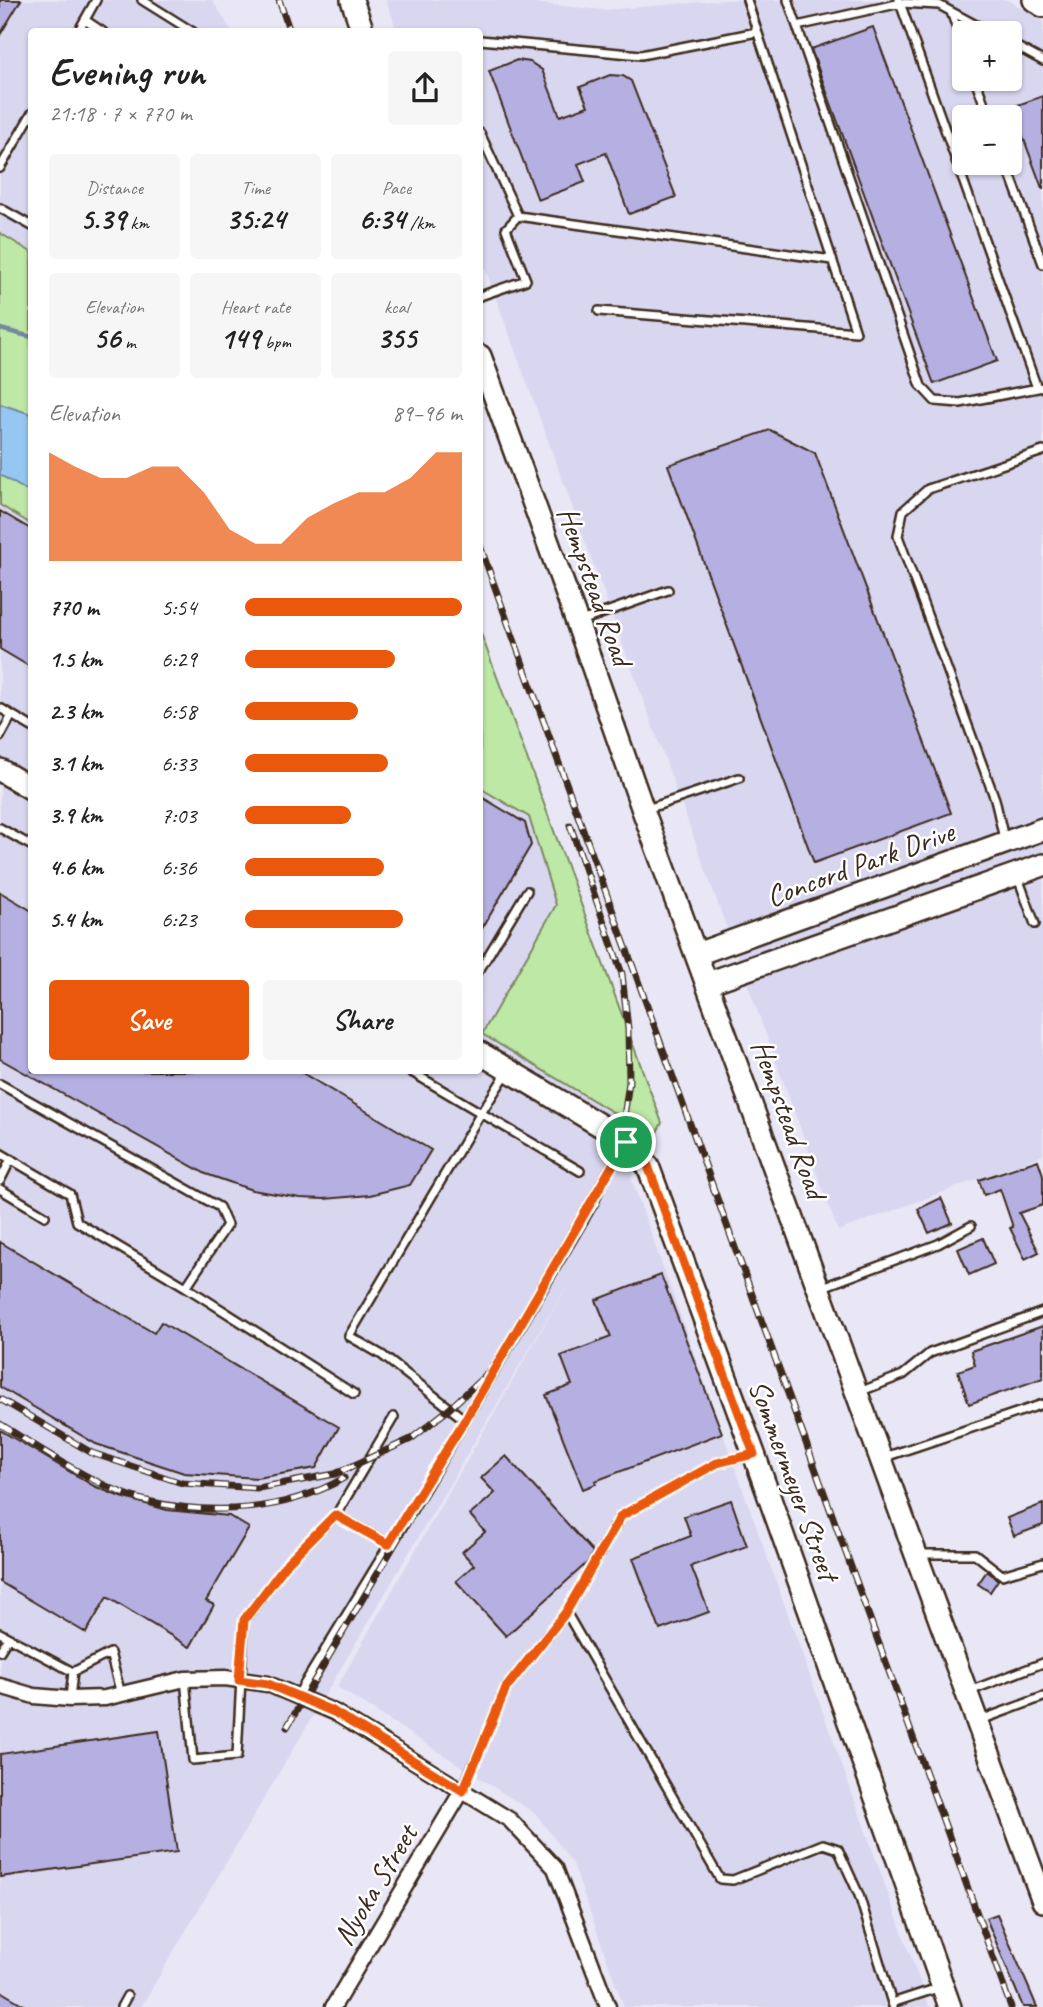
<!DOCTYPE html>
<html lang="en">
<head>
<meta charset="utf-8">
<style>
	:root { --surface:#fff; --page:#f6f6f6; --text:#222; --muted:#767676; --accent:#ea580c }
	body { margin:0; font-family:Caveat,sans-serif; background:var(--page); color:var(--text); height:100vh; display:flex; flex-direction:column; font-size:26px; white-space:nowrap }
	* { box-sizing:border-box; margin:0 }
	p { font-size:23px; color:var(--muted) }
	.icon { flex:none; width:38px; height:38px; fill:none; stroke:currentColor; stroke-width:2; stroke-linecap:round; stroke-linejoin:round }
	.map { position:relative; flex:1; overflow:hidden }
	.details { position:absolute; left:28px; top:28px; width:455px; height:1046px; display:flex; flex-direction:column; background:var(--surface); border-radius:7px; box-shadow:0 2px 5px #0004 }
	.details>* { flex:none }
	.fabs { position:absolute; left:952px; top:21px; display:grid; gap:14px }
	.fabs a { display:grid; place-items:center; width:70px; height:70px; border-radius:7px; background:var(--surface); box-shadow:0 2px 5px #0004; font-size:35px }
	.pin { position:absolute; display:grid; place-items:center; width:60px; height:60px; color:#fff; margin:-30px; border:4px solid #fff; border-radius:50%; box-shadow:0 2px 7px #0007 }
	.round { display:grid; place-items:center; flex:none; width:74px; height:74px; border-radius:7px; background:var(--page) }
	.headline { display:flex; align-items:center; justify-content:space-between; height:119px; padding:0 21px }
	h1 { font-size:38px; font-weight:600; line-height:52px }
	.figures { display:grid; grid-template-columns:repeat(3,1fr); gap:10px; height:119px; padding:7px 21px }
	.figures div { display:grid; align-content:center; border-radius:7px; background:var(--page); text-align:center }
	.figures b { font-size:30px; font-weight:600 }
	.figures small { font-size:19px; font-weight:400 }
	.figures p { font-size:19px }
	.chart { height:196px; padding:14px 21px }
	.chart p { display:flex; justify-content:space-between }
	.chart svg { width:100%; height:126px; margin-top:7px; fill:var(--accent); opacity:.7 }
	.cta { display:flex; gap:14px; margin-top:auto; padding:14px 21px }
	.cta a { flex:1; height:80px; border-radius:7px; background:var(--accent); color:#fff; font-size:28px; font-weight:600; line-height:80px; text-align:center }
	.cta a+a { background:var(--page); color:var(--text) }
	ul { padding:0 21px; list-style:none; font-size:23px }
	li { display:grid; grid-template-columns:112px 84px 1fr; align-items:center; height:52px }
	li i { height:18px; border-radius:9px; background:var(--accent) }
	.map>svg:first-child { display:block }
</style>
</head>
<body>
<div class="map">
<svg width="1043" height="2007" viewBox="0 0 1043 2007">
	<rect width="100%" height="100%" fill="#e9e7f6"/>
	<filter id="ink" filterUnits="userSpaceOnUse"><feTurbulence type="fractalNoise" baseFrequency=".0143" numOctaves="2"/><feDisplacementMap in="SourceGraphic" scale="14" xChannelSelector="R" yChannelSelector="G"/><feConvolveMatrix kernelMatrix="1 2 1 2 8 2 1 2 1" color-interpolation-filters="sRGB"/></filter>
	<g filter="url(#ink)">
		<!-- built -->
		<path fill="#d9d6f0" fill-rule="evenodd" d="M 0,0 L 212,0 L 232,31 L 32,32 L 32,1071 L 480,1071 L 480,631 L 662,1123 L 631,1178 L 929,2007 L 624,2007 L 573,1864 L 536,1814 L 337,1687 L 576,1270 L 141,2007 L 0,2007 Z
			M 386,0 L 505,0 L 603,10 L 725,0 L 1008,0 L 1043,21 L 1043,1155 L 838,1231 L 480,255 L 480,32 L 397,31 ZM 964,33 L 1010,33 L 1010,79 L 964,79 ZM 964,117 L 1010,117 L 1010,163 L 964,163 Z"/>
		<!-- green -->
		<path fill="#bee8a5" stroke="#7c8962" stroke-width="2" d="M 0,233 L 31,252 L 31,524 L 0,505 Z
			M 480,631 L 662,1123 L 651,1143 L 636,1126 L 482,1034 L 556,905 L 529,817 L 480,788 Z"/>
		<!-- water -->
		<path fill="#96c6f2" stroke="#72889d" stroke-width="2" d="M 0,404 L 31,414 L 31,493 L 0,475 Z"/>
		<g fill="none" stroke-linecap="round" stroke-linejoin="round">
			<!-- stream -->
			<path stroke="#72889d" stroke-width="4.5" d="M 0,329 L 32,337"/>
		</g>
		<!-- building -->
		<path fill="#b5b0e1" stroke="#3b2a1e" stroke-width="2" d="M 0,0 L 21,0 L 0,35 Z
			M 873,27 L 997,361 L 934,384 L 811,49 Z
			M 517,60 L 530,62 L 542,70 L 560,116 L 588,106 L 580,87 L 610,75 L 623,76 L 631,81 L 676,197 L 629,214 L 606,153 L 578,164 L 585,182 L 538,200 L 489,71 Z
			M 1043,96 L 1043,188 L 1042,188 L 1012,107 Z
			M 770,430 L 815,453 L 951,813 L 814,863 L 668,465 Z
			M 0,511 L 32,530 L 32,668 L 0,649 Z
			M 480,796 L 525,823 L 531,845 L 480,932 Z
			M 0,892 L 32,911 L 32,1071 L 299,1071 L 431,1150 L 410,1185 L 370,1195 L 324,1199 L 300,1198 L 252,1190 L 206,1174 L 0,1059 Z
			M 1038,1160 L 1043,1175 L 1043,1205 L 1019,1213 L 1039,1252 L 1025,1259 L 1010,1228 L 1013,1227 L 1000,1189 L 984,1195 L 979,1180 Z
			M 941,1198 L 952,1223 L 929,1233 L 918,1209 Z
			M 983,1238 L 994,1264 L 969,1275 L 958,1249 Z
			M 0,1242 L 154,1333 L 161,1322 L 339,1427 L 316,1468 L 257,1478 L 184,1473 L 96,1444 L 0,1387 Z
			M 661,1275 L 722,1433 L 595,1481 L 596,1484 L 583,1489 L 546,1395 L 572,1385 L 561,1356 L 611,1337 L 596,1300 Z
			M 1043,1326 L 1043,1378 L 969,1404 L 958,1371 L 975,1365 L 971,1351 Z
			M 0,1430 L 94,1486 L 118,1496 L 167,1510 L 229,1516 L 249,1528 L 206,1601 L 214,1605 L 190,1647 L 107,1597 L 86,1633 L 0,1582 Z
			M 506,1456 L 593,1552 L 588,1562 L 506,1636 L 456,1581 L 474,1565 L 462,1552 L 485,1532 L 470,1515 L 495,1493 L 481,1478 Z
			M 731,1500 L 747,1546 L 691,1566 L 709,1612 L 660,1630 L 633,1558 L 691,1536 L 684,1516 Z
			M 1043,1504 L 1043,1525 L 1014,1536 L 1007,1518 Z
			M 987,1571 L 998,1580 L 990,1592 L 978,1584 Z
			M 159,1731 L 177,1852 L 0,1877 L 0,1754 Z
			M 997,1914 L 1037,2007 L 1023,2007 L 986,1918 Z
			M 0,1991 L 27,2007 L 0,2007 Z"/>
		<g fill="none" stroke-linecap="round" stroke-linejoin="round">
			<defs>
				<path id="lane" d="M 142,0 L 193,32
					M 788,0 L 921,386 L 935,401 L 960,403 L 1043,387
					M 899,0 L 1037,388
					M 951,12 L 964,48
					M 85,20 L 103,32
					M 797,26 L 901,3 L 939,5 L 991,33
					M 78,32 L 96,0
					M 480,40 L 641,55 L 757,32
					M 1010,43 L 1043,61
					M 975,79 L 989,117
					M 480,133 L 518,216
					M 1006,163 L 1043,264
					M 0,168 L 32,113
					M 0,208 L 32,226
					M 480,296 L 526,280 L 506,229 L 518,216 L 832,260
					M 599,311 L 856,332 L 747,0
					M 578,622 L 668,590
					M 0,708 L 32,727
					M 0,737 L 12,715
					M 644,810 L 739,778
					M 0,828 L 32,846
					M 1004,839 L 995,799 L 898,536 L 903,511 L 928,489 L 1043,451
					M 1017,875 L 1035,924
					M 480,969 L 527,891
					M 410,1071 L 481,1113 L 508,1071
					M 0,1084 L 219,1207 L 227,1225 L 186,1287 L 354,1394
					M 0,1153 L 70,1194 L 77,1222 L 186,1287
					M 0,1181 L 11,1159
					M 0,1189 L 45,1216
					M 820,1288 L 938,1244 L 971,1226
					M 859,1392 L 903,1375 L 930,1353 L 1043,1312
					M 465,1420 L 382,1355 L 349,1336 L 481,1113 L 580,1171
					M 882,1458 L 1043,1404
					M 389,1544 L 336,1515 L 394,1417
					M 921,1554 L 975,1554 L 1002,1575 L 1043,1563
					M 566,1612 L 720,1879 L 733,1880 L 823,1844 L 838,1849 L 859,1895 L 892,2003
					M 0,1633 L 73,1672 L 70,1698
					M 0,1651 L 8,1638
					M 73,1672 L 110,1653 L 121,1694
					M 185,1679 L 193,1760 L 237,1756 L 244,1620 L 288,1562 L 336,1515
					M 967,1692 L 1043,1663
					M 297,1696 L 465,1420 L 623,1146
					M 978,1721 L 1043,1697
					M 462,1791 L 506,1688 L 566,1612 L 621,1516 L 717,1463 L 752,1455
					M 893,2006 L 892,2003 L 941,1987
					M 121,2007 L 127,1996"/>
				<path id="street" d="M 0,1686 L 34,1696 L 70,1699 L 105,1698 L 185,1679 L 225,1678 L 268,1684 L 334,1712 L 510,1820 L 555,1868 L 608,2007
					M 333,2007 L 462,1791"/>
				<path id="secondary" d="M 352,0 L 363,32
					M 1034,0 L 1043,6
					M 480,356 L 577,622 L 643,810 L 1043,1901
					M 0,770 L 32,789
					M 697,954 L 1043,829
					M 708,983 L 1043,865
					M 480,1053 L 621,1138 L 648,1166 L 754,1454 L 950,2007"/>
			</defs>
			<!-- lane casing -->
			<use href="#lane" stroke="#3b2a1e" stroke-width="12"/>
			<!-- street casing -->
			<use href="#street" stroke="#3b2a1e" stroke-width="19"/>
			<!-- secondary casing -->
			<use href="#secondary" stroke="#3b2a1e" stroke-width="26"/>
			<!-- lane -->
			<use href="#lane" stroke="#fff" stroke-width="7"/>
			<!-- street -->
			<use href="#street" stroke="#fff" stroke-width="14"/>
			<!-- secondary -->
			<use href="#secondary" stroke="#fff" stroke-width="21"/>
			<defs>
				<path id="rail" d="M 279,0 L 290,32
					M 480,546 L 1011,2007
					M 0,1399 L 92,1453 L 182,1483 L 258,1488 L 335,1474 L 411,1439 L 448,1410 L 491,1370
					M 0,1424 C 41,1449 101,1490 147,1501 C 212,1516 285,1512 344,1478
					M 287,1727 L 597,1202 L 621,1138 L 629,1082 L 628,1029 L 622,974 L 570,825"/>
			</defs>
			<!-- rail casing -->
			<use href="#rail" stroke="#3b2a1e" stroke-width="7"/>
			<!-- rail -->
			<use href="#rail" stroke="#fff" stroke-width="4.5" stroke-dasharray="13" stroke-linecap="butt"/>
		</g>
	</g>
	<g fill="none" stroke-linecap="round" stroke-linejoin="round" filter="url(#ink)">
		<defs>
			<path id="route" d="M 626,1142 L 648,1166 L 754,1454 L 717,1463 L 621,1516 L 566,1612 L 506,1688 L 463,1791 L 334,1712 L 268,1684 L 239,1680 L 244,1620 L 288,1562 L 335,1515 L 388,1544 L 465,1420 Z"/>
		</defs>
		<!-- route casing -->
		<use href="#route" stroke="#fff" stroke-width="14"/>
		<!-- route -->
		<use href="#route" stroke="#ea580c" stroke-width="9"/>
	</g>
	<g text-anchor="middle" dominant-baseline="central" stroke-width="5" stroke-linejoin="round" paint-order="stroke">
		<!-- street labels -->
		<g font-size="30" fill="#3b2a1e" stroke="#fff">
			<text transform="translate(595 586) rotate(70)">Hempstead Road</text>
			<text transform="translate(860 864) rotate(-20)">Concord Park Drive</text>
			<text transform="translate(789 1119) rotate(70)">Hempstead Road</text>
			<text transform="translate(794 1480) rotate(70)">Sommermeyer Street</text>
			<text transform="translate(375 1885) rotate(-59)">Nyoka Street</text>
		</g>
	</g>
</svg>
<div class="fabs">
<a>+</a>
<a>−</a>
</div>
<div class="pin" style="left:626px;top:1142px;background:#1e9e55"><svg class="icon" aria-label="arrive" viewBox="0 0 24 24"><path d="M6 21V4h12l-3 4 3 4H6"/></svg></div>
<section class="details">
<div class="headline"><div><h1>Evening run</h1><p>21:18 · 7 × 770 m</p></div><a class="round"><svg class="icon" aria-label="share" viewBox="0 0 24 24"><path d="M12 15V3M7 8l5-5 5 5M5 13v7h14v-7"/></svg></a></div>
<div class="figures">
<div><p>Distance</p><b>5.39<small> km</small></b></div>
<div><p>Time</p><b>35:24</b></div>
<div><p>Pace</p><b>6:34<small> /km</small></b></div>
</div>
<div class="figures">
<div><p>Elevation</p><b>56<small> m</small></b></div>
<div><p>Heart rate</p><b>149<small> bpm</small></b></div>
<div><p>kcal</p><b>355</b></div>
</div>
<div class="chart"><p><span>Elevation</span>89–96 m</p>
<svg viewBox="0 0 160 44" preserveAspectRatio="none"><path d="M0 44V6L10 11L20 15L30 15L40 11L50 11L60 20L70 33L80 38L90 38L100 29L110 24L120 20L130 20L140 15L150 6L160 6V44z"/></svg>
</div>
<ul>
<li><b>770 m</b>5:54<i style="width:100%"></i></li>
<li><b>1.5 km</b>6:29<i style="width:69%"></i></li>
<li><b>2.3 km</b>6:58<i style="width:52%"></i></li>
<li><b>3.1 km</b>6:33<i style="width:66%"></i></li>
<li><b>3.9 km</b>7:03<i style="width:49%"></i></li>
<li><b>4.6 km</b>6:36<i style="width:64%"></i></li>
<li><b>5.4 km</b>6:23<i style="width:73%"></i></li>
</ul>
<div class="cta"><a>Save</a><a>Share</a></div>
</section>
</div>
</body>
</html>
